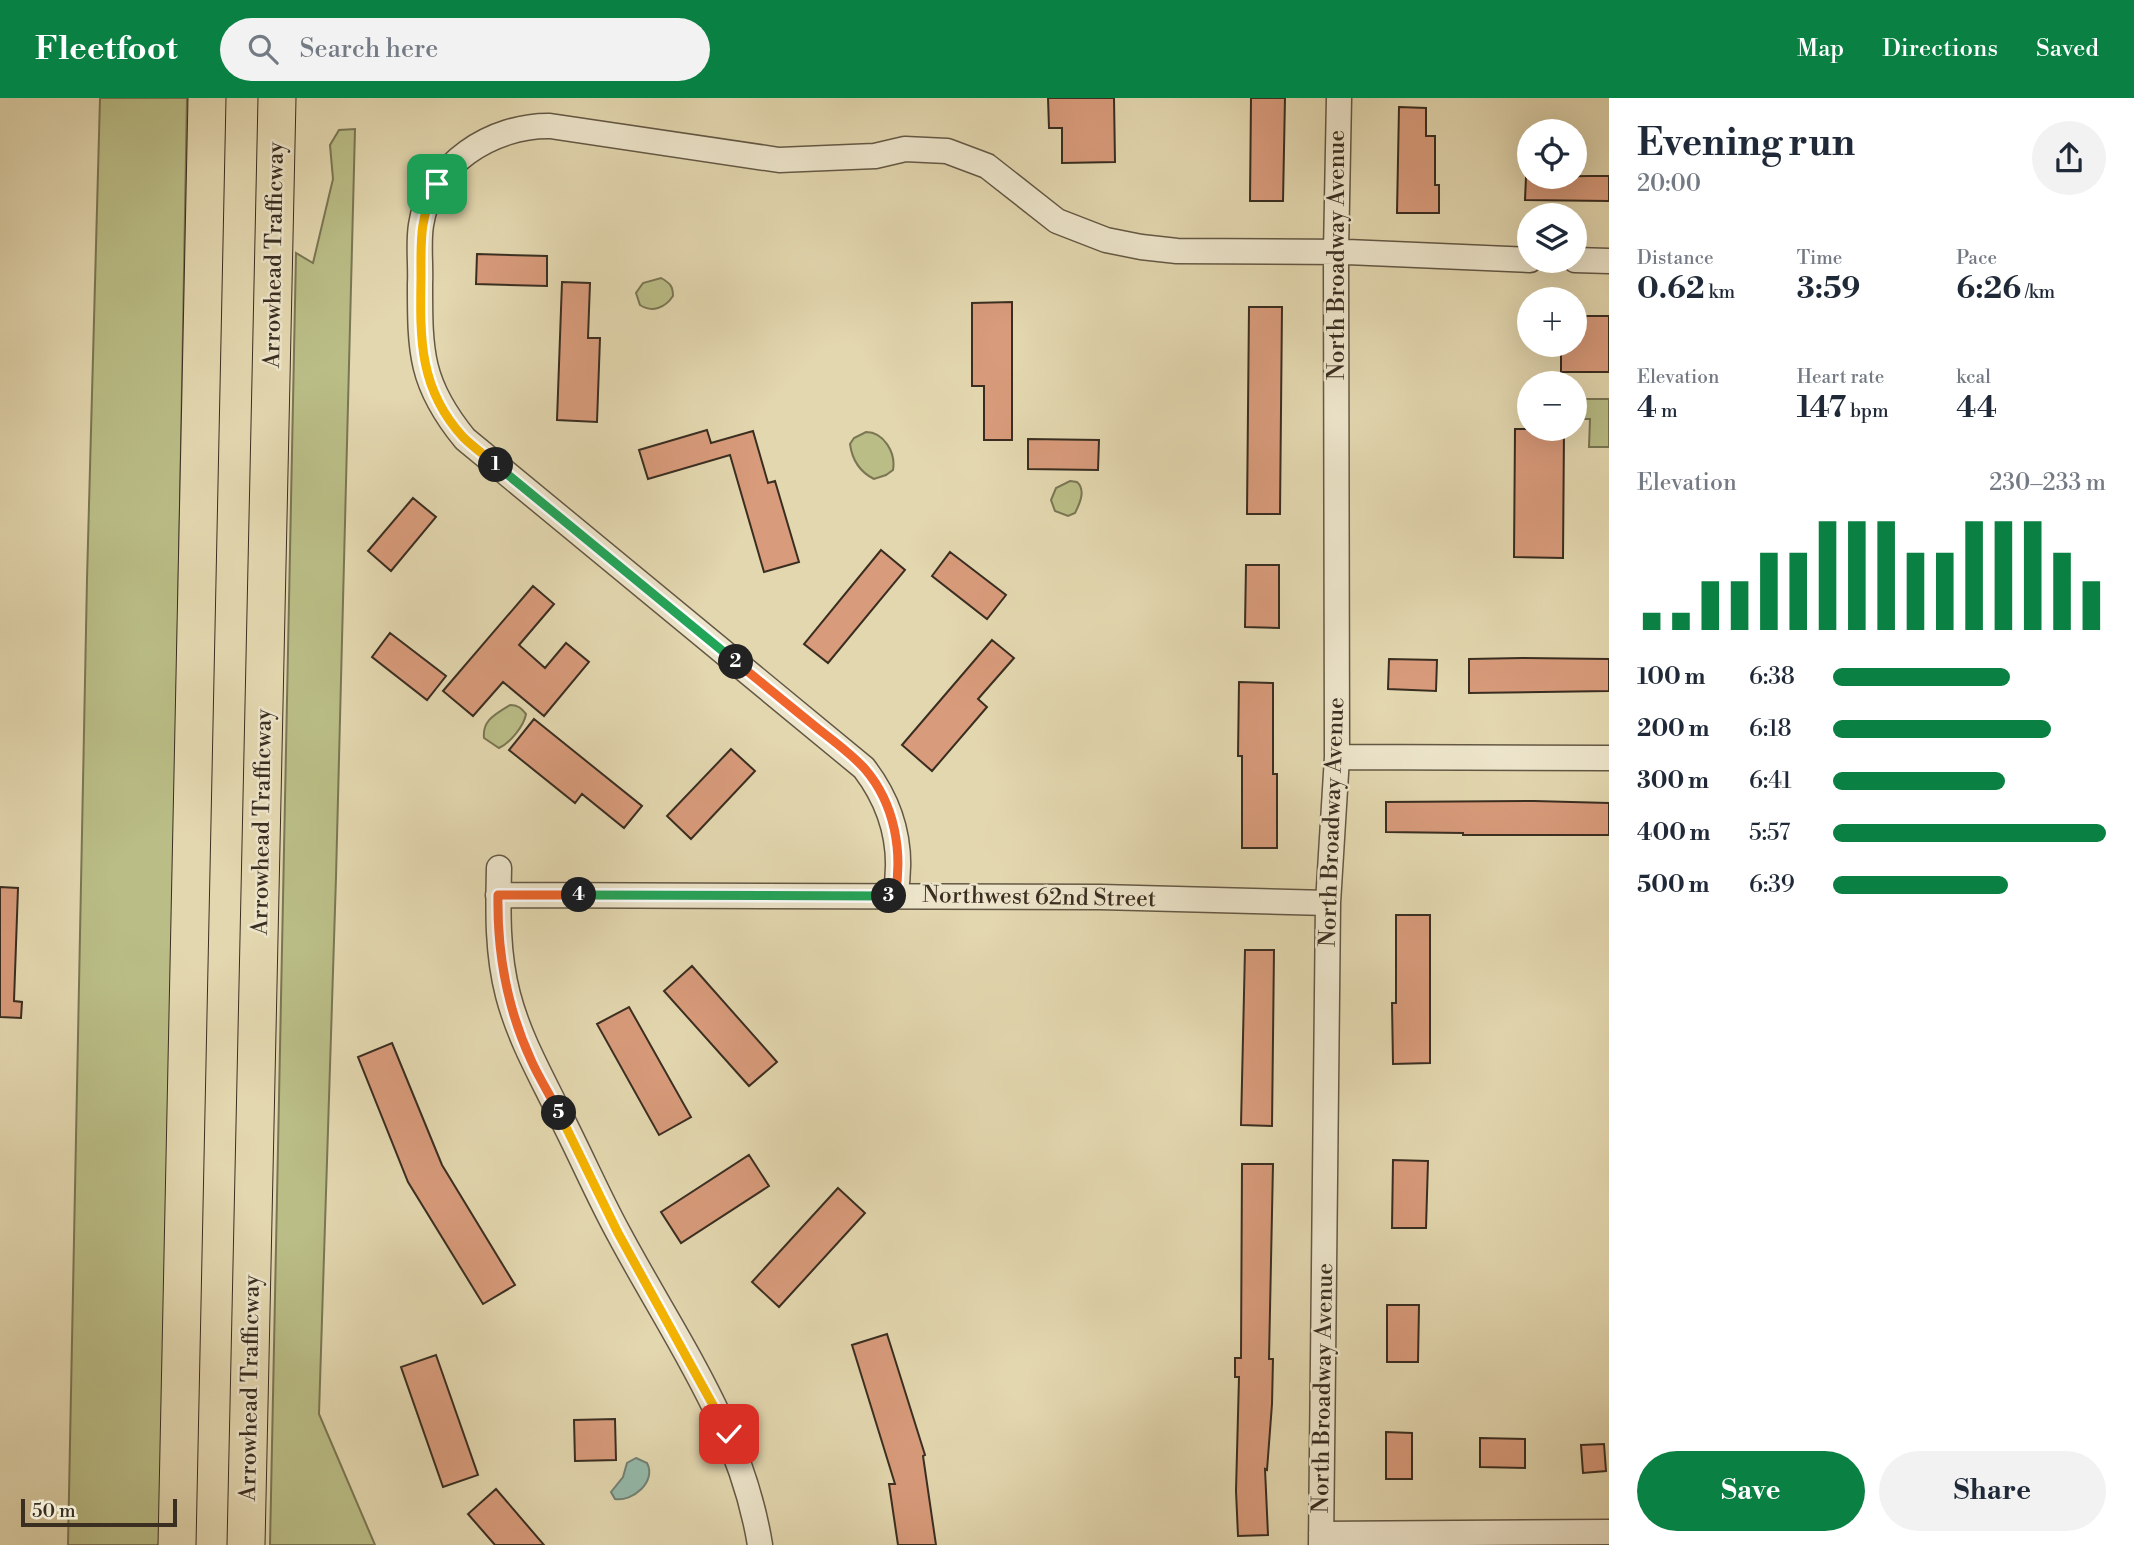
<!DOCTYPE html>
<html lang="en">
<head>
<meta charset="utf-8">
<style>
	:root { --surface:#fff; --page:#f2f2f3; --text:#1f2937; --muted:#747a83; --accent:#0b8043 }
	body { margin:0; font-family:"Libre Bodoni",serif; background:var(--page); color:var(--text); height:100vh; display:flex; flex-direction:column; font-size:26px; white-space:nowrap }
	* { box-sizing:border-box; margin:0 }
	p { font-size:23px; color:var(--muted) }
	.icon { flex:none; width:38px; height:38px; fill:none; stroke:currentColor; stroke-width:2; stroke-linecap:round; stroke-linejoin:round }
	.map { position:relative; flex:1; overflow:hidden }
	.panel { display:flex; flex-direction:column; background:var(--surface); width:525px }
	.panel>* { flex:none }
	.fabs { position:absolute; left:1517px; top:21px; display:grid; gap:14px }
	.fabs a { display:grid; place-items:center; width:70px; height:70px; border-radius:50%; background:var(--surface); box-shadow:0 7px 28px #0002; font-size:35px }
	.scale { position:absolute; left:21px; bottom:18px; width:156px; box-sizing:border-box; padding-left:7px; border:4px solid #3a2e21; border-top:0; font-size:19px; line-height:24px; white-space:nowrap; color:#3a2e21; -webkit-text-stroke:5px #ede5cb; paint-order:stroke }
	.pin { position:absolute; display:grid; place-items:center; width:60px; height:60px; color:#fff; margin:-30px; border-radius:14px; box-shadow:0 4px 10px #0006 }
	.km { position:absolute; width:35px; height:35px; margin:-18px; border-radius:50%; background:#222; color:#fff; font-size:19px; line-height:35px; text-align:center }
	.round { display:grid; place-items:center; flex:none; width:74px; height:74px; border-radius:37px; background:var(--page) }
	.head { display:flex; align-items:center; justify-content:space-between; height:119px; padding:0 28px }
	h1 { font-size:38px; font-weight:800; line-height:52px }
	.figures { display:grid; grid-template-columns:repeat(3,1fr); gap:10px; height:119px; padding:7px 28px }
	.figures div { display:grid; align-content:center }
	.figures b { font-size:30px; font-weight:800 }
	.figures small { font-size:19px; font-weight:400 }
	.figures p { font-size:19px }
	.chart { height:196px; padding:14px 28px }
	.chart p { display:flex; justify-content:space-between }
	.chart svg { width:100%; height:126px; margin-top:7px; stroke:var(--accent); stroke-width:6 }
	.cta { display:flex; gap:14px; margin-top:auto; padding:14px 28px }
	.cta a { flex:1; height:80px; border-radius:42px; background:var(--accent); color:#fff; font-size:28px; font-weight:800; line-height:80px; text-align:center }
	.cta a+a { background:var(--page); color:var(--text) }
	ul { padding:0 28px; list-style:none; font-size:23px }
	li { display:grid; grid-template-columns:112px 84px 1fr; align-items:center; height:52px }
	li i { height:18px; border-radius:9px; background:var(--accent) }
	header { display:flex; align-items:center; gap:42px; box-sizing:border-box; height:98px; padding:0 35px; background:var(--accent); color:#fff }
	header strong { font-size:33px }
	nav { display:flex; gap:38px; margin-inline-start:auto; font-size:24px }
	.search { width:490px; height:63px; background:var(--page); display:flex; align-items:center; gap:18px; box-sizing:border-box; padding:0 24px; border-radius:38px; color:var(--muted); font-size:26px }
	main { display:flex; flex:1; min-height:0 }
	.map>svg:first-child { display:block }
</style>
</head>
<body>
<header>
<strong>Fleetfoot</strong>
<div class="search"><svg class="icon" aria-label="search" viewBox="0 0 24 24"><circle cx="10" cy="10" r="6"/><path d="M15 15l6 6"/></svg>Search here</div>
<nav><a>Map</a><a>Directions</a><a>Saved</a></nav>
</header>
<main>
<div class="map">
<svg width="1609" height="1447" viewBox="0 0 1609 1447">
	<rect width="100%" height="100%" fill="#e3d7af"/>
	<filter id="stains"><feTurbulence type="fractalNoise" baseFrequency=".00286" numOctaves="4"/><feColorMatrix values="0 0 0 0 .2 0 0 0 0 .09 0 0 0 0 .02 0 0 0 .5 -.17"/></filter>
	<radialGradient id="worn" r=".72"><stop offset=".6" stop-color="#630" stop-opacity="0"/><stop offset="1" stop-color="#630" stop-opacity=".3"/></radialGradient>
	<!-- green -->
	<path fill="#babd86" stroke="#7a7654" stroke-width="2" d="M 100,0 L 187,0 L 162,1447 L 68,1447 L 87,481 Z
		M 355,31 L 336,779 L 319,1316 L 375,1447 L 270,1447 L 296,155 L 313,165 L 333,81 L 330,47 L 339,32 Z
		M 661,180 C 670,185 673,188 673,198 C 665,210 652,215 640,207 L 636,195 L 643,185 Z
		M 1575,301 L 1609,301 L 1609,349 L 1589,349 L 1590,321 L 1575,321 Z
		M 866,334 C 884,334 896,355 893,372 L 886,377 L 874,381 C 860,374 852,361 850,346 L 854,340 Z
		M 1070,383 L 1077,384 C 1086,392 1080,405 1075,415 L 1068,418 L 1055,413 L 1051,402 L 1056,390 Z
		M 510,607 C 518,607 521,610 526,616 C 524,628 510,645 499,650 L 484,640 C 482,622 496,616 510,607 Z"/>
	<!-- water -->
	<path fill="#95baab" stroke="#718274" stroke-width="2" d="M 636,1360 L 647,1365 C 657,1384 632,1404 615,1401 L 611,1394 L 623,1379 L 627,1365 Z"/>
	<!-- building -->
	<path fill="#d89b7b" stroke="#3a2e21" stroke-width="2" d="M 1048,0 L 1114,0 L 1115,64 L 1062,65 L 1062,30 L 1049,30 Z
		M 1251,0 L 1285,0 L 1283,103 L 1250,103 Z
		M 1399,9 L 1426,10 L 1426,38 L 1435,38 L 1435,87 L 1439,87 L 1439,115 L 1397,115 Z
		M 1589,78 L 1609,78 L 1609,103 L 1525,102 L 1526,79 Z
		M 477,156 L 547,158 L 547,188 L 476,186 Z
		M 562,184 L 590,185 L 588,240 L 600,240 L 597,324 L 557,322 Z
		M 1012,204 L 1012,342 L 984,342 L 984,288 L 972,288 L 972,205 Z
		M 1249,209 L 1282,209 L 1280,416 L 1247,416 Z
		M 1575,218 L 1609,218 L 1609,274 L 1561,274 L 1561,247 L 1575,247 Z
		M 1515,331 L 1564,331 L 1563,460 L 1514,459 Z
		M 707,332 L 711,345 L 753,333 L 768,385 L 775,383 L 799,464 L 764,474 L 730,357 L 648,381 L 639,352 Z
		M 1028,341 L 1099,342 L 1098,372 L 1028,371 Z
		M 413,400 L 436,419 L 391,473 L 368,453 Z
		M 881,452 L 905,472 L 828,565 L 804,546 Z
		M 950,454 L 1006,497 L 987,521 L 932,478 Z
		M 1246,467 L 1279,467 L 1279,530 L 1245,529 Z
		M 533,488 L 554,506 L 519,547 L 545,570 L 566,545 L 589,564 L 544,618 L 503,584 L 473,618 L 443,593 Z
		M 390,535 L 446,578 L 427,602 L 372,559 Z
		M 992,542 L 1014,560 L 978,601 L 987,609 L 932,673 L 902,647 Z
		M 1522,560 L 1609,561 L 1609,593 L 1469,595 L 1469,561 Z
		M 1389,561 L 1437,562 L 1436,593 L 1388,591 Z
		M 1239,584 L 1273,585 L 1273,676 L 1277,676 L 1277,750 L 1242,750 L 1242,658 L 1238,658 Z
		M 534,621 L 642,708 L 624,730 L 582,696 L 575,705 L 509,652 Z
		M 731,651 L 755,673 L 691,741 L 667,718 Z
		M 1534,703 L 1609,705 L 1609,737 L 1463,737 L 1463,735 L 1386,734 L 1386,704 Z
		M 0,789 L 18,790 L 14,903 L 22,904 L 21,920 L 0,919 Z
		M 1396,817 L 1430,817 L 1430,965 L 1393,966 L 1392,905 L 1396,905 Z
		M 1245,852 L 1274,852 L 1272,1028 L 1241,1027 Z
		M 692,868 L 777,964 L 749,988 L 664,893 Z
		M 629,909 L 691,1019 L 659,1037 L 597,926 Z
		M 392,945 L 442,1067 L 515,1187 L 483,1206 L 408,1084 L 358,959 Z
		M 749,1057 L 769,1088 L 681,1145 L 661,1114 Z
		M 1393,1062 L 1428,1063 L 1426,1130 L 1392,1130 Z
		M 1242,1066 L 1273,1066 L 1269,1261 L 1273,1261 L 1272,1306 L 1267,1372 L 1265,1371 L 1268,1437 L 1238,1438 L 1236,1393 L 1239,1279 L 1235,1279 L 1235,1260 L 1241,1260 Z
		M 838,1090 L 865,1115 L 779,1209 L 752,1184 Z
		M 1387,1207 L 1419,1207 L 1418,1264 L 1387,1264 Z
		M 887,1236 L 925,1357 L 923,1358 L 936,1447 L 898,1447 L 889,1386 L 895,1386 L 852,1247 Z
		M 436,1257 L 478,1377 L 443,1389 L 401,1269 Z
		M 615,1321 L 616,1362 L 575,1363 L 574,1322 Z
		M 1386,1334 L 1412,1335 L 1412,1381 L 1386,1381 Z
		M 1480,1340 L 1525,1341 L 1525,1370 L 1480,1369 Z
		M 1604,1346 L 1606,1373 L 1583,1375 L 1581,1347 Z
		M 496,1391 L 544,1447 L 495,1447 L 468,1416 Z"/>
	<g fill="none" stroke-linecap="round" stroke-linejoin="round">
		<defs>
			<path id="minor" d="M 1575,162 L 1609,163
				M 1337,659 L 1609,660
				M 499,770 C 498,813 497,855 508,897 C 519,939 539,974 558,1013 C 579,1053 597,1096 619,1136 C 674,1239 741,1329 760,1447
				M 498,797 L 1100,799 L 1328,805
				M 895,798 C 904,751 893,708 864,670 L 465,341 C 420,286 420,254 420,186 C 421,167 418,146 421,127 C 430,66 493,27 550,28 L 779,62 L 875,58 L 905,51 L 947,53 L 987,68 L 1057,123 L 1106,142 L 1141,149 L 1177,153 L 1347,154 L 1530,162
				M 1321,1436 L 1609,1434
				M 1321,1447 L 1328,805 L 1337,659 L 1336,154 L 1339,0"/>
			<path id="highway" d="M 177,1447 L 207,0
				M 246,1447 L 277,0"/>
		</defs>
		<!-- minor casing -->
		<use href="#minor" stroke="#645844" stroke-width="27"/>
		<!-- highway casing -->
		<use href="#highway" stroke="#3a2e21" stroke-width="39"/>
		<!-- minor -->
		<use href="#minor" stroke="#ede5cb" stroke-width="24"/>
		<!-- highway -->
		<use href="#highway" stroke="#e3d7af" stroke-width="37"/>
	</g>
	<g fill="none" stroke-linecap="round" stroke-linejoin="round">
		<defs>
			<path id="split-1" d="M 437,86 C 419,121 421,142 421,180 C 420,241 419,291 463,339 C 473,349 486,358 496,367"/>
			<path id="split-2" d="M 496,367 L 736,564"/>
			<path id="split-3" d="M 736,564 C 761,584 786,605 811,625 C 829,640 850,654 865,671 C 895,706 903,754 895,798 L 889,798"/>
			<path id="split-4" d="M 579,797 L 889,798"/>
			<path id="split-5" d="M 559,1015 C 550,997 539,980 531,962 C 507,910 497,854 498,797 L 579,797"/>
			<path id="split-6" d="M 559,1015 L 618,1135 L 729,1336"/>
		</defs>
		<!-- split-1 casing -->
		<use href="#split-1" stroke="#fff" stroke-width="14"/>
		<!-- split-2 casing -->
		<use href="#split-2" stroke="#fff" stroke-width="14"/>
		<!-- split-3 casing -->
		<use href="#split-3" stroke="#fff" stroke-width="14"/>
		<!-- split-4 casing -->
		<use href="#split-4" stroke="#fff" stroke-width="14"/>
		<!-- split-5 casing -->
		<use href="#split-5" stroke="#fff" stroke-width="14"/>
		<!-- split-6 casing -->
		<use href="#split-6" stroke="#fff" stroke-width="14"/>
		<!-- split-1 -->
		<use href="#split-1" stroke="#f5b400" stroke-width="9"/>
		<!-- split-2 -->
		<use href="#split-2" stroke="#22a559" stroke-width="9"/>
		<!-- split-3 -->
		<use href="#split-3" stroke="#f0652b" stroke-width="9"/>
		<!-- split-4 -->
		<use href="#split-4" stroke="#22a559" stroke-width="9"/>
		<!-- split-5 -->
		<use href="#split-5" stroke="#f0652b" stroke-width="9"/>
		<!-- split-6 -->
		<use href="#split-6" stroke="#f5b400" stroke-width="9"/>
	</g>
	<g text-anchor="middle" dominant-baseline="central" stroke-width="5" stroke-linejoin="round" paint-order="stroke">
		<!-- street labels -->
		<g font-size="23" fill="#3a2e21" stroke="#ede5cb">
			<text transform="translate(274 157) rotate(-89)">Arrowhead Trafficway</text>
			<text transform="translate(1337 157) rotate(-90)">North Broadway Avenue</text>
			<text transform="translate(262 724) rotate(-89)">Arrowhead Trafficway</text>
			<text transform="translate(1332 724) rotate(-88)">North Broadway Avenue</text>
			<text transform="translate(1039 799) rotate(1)">Northwest 62nd Street</text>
			<text transform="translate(250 1290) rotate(-89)">Arrowhead Trafficway</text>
			<text transform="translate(1323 1290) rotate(-89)">North Broadway Avenue</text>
		</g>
	</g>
	<rect width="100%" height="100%" filter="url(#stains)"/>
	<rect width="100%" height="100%" fill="url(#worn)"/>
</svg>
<div class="fabs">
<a><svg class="icon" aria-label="locate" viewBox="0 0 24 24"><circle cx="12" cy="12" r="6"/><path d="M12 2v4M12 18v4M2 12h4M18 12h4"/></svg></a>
<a><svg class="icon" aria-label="layers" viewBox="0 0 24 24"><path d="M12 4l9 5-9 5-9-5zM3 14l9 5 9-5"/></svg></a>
<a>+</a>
<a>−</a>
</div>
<div class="scale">50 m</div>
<div class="pin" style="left:437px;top:86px;background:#1e9e55"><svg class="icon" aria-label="arrive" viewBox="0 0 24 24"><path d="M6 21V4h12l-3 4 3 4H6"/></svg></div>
<div class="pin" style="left:729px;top:1336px;background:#d93025"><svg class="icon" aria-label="check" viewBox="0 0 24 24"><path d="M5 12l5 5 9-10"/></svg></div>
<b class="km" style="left:496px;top:367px">1</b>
<b class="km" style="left:736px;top:564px">2</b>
<b class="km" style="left:889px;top:798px">3</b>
<b class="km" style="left:579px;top:797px">4</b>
<b class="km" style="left:559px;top:1015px">5</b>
</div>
<section class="panel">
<div class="head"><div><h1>Evening run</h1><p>20:00</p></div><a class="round"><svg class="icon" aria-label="share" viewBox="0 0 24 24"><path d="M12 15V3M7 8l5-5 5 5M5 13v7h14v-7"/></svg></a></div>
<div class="figures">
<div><p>Distance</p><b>0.62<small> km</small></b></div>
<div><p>Time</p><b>3:59</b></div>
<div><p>Pace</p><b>6:26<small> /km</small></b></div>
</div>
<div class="figures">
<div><p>Elevation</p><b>4<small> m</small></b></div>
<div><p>Heart rate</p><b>147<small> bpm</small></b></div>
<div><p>kcal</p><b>44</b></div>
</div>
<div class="chart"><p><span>Elevation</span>230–233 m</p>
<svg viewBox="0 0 160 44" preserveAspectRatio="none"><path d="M5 44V38M15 44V38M25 44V27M35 44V27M45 44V17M55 44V17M65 44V6M75 44V6M85 44V6M95 44V17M105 44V17M115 44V6M125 44V6M135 44V6M145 44V17M155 44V27"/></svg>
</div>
<ul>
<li><b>100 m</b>6:38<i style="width:65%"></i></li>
<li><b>200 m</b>6:18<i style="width:80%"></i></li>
<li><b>300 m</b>6:41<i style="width:63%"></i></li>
<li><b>400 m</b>5:57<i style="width:100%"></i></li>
<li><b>500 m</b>6:39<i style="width:64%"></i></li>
</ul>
<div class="cta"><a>Save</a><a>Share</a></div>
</section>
</main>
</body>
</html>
